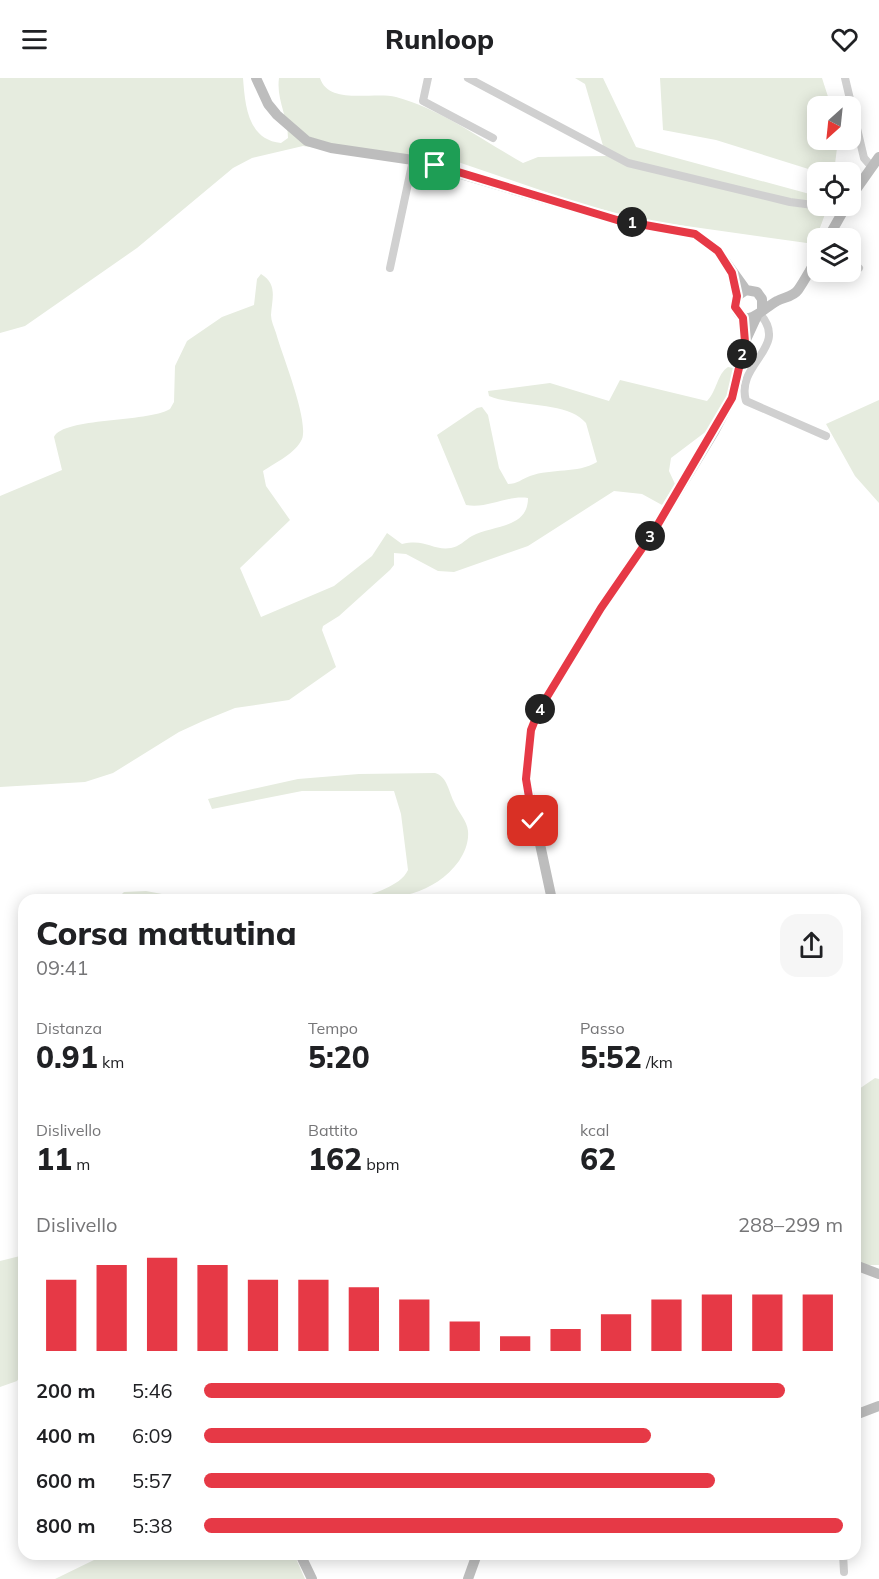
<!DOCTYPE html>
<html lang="it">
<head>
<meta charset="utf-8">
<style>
	:root { --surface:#fff; --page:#f6f6f6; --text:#202124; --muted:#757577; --accent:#e63946 }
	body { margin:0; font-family:Mulish,sans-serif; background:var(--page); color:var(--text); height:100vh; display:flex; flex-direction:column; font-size:22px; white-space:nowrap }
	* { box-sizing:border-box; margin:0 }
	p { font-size:20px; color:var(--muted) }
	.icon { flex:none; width:33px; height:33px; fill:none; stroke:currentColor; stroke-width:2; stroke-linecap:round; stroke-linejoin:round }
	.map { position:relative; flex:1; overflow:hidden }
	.panel { position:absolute; left:18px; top:816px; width:843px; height:666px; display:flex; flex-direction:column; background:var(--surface); border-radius:18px; box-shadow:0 3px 15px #0003 }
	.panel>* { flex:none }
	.needle { width:39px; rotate:207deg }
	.buttons { position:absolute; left:807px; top:18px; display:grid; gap:12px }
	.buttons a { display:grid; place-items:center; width:54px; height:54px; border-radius:12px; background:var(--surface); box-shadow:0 3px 15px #0003; font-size:30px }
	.pin { position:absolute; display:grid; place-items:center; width:51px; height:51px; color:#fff; margin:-26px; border-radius:12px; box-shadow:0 3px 9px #0006 }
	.km { position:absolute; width:30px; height:30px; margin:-15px; border-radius:50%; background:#222; color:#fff; font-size:16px; line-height:30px; text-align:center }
	.round { display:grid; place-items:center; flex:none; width:63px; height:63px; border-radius:18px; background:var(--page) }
	.summary { display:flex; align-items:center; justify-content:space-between; height:102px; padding:0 18px }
	h1 { font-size:33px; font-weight:800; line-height:45px }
	.metrics { display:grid; grid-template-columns:repeat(3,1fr); gap:9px; height:102px; padding:6px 18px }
	.metrics div { display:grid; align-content:center }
	.metrics b { font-size:30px; font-weight:800 }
	.metrics small { font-size:16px; font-weight:400 }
	.metrics p { font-size:16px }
	.chart { height:168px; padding:12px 18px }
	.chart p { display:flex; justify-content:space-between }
	.chart svg { width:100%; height:108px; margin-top:6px; stroke:var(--accent); stroke-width:6 }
	ul { padding:0 18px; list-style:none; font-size:20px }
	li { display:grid; grid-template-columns:96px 72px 1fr; align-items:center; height:45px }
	li i { height:15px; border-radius:8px; background:var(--accent) }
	header { display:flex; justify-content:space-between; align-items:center; height:78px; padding:0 18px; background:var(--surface); font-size:27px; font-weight:800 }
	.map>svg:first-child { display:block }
</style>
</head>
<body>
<header><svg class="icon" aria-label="menu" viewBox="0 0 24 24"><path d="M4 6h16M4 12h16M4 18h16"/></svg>Runloop<svg class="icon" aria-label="heart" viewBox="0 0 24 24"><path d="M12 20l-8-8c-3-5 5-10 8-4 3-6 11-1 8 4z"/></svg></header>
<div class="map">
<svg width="879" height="1501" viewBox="0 0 879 1501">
	<rect width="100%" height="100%" fill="#fff"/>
	<!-- green -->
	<path fill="#e6ecdf" d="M 0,0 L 243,0 C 245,25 247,62 281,65 L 288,60 C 288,39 276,21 279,0 L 320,0 C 329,28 374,13 396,19 C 441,31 482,62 523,85 L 538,79 L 606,78 L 585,6 L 575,0 L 603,0 L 636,69 L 817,118 L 818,128 L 828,128 L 814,166 L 644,142 L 581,126 L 458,84 L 367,77 L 303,68 L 252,80 L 233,90 L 137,170 L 25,248 L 0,255 Z
		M 660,0 L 822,0 L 831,28 L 818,28 L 818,62 L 838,62 L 834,94 L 818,94 L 716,62 L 663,52 Z
		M 261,196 C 278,206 272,221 271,237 C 271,243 274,249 276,255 C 282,277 309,342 302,361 C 296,375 275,385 263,393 L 266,408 L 290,442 L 240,490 L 261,539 L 334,508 L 372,478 L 387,455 L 402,466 C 426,460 433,473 451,470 C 459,469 465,462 472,458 C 492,447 528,451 528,420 C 507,417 488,431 466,427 L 437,357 L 477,330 L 482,329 L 488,337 L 499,390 L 508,406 C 517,406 522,401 530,398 C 552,390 577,396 597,384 L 586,345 C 568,323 515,329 489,318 L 488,313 L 550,305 L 609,323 L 620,302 L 707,323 C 717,313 717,296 728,289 L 743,292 L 712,349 L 671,380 L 669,393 L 675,406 L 662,427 L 642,416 L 614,413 L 528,468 L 454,494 L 438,493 L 406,476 L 394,475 L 394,487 L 390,492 L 339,538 L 323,548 L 322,552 L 336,589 L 289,622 L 235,630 L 203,643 L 179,654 L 113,695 L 85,704 L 0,709 L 0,418 L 62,392 L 54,359 C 64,339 146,345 170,331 L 174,324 L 175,288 L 187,263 L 222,239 L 254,227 L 257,201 Z
		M 879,322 L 879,425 L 855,398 L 826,346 Z
		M 435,695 C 447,698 449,714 454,724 C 458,734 467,742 468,753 C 469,764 465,774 459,783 C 434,817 395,822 356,822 C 372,815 400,809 408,792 L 401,736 L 394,713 L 302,713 L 212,731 L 208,721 L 298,701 L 359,696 Z
		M 146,813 L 178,819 L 177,822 L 116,822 L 124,814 Z
		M 875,1000 L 879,1001 L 879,1187 L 855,1187 L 855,1011 L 859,1011 Z
		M 24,1177 L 24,1292 L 17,1303 L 0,1309 L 0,1183 Z
		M 99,1476 L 294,1476 L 305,1501 L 55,1501 L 94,1482 Z"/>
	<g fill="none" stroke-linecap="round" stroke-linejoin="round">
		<!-- street -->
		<path stroke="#d0d0d0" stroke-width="8" d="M 428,0 L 423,23 L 493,60
			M 468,0 L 628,85 L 790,124 L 844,131
			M 845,0 L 864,80 L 871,88
			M 850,184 L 859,190
			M 390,190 L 413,82
			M 760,236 C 790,270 735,285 746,323 L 826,358
			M 843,1476 L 844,1494"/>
		<!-- secondary -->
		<path stroke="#bdbdbd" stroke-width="10" d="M 256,0 L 268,26 L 277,37 L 307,63 L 331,70 L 413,82 L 617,142 L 695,156 L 718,173 L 746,212
			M 850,120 L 879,79
			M 828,160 L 846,128
			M 762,232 L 762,221 L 757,214 L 746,212 L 737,218 L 735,229 C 745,254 763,230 777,223 C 784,219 793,219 798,212 C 805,202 811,190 818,179
			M 552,822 L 526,701 L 531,652 L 539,632 L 601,530 L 654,453 L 714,354 L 732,320 L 745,264 L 757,238
			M 855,1187 L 879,1196
			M 855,1337 L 879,1328
			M 300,1476 L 312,1501
			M 468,1501 L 477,1476"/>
	</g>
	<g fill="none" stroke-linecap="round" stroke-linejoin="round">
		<defs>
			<path id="route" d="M 435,87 L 617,142 L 695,156 L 718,173 L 732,195 L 737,218 L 735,229 L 743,240 L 745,264 L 732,320 L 654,453 L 601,530 L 539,632 L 531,652 L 526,701 L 533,743"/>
		</defs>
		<!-- route casing -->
		<use href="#route" stroke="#fff" stroke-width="12"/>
		<!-- route -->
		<use href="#route" stroke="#e63946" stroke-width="8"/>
	</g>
</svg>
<div class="buttons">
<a><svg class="needle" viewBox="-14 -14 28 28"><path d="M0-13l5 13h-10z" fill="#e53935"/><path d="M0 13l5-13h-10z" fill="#757577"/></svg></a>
<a><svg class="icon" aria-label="locate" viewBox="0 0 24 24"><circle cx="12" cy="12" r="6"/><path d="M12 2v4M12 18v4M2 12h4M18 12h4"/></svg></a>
<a><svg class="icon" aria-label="layers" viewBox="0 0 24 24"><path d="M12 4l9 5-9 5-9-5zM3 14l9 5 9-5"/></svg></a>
</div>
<div class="pin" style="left:435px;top:87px;background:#1e9e55"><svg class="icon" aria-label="arrive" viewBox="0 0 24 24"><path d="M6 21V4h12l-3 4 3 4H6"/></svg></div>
<div class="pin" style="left:533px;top:743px;background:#d93025"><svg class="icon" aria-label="check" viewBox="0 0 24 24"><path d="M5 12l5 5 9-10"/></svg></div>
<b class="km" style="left:632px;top:144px">1</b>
<b class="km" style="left:742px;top:276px">2</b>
<b class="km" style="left:650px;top:458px">3</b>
<b class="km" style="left:540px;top:631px">4</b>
<section class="panel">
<div class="summary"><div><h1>Corsa mattutina</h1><p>09:41</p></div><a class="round"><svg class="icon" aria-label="share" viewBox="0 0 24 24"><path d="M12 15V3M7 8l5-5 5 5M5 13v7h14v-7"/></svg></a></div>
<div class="metrics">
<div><p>Distanza</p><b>0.91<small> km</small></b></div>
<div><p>Tempo</p><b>5:20</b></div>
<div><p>Passo</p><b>5:52<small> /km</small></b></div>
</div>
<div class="metrics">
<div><p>Dislivello</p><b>11<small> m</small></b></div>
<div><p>Battito</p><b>162<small> bpm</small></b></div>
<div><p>kcal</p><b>62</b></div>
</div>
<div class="chart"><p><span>Dislivello</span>288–299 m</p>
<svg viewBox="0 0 160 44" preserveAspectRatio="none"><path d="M5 44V15M15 44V9M25 44V6M35 44V9M45 44V15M55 44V15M65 44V18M75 44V23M85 44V32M95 44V38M105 44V35M115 44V29M125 44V23M135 44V21M145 44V21M155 44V21"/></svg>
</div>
<ul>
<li><b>200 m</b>5:46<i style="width:91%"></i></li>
<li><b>400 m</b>6:09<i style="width:70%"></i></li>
<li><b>600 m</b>5:57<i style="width:80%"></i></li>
<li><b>800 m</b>5:38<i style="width:100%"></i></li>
</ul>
</section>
</div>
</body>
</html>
